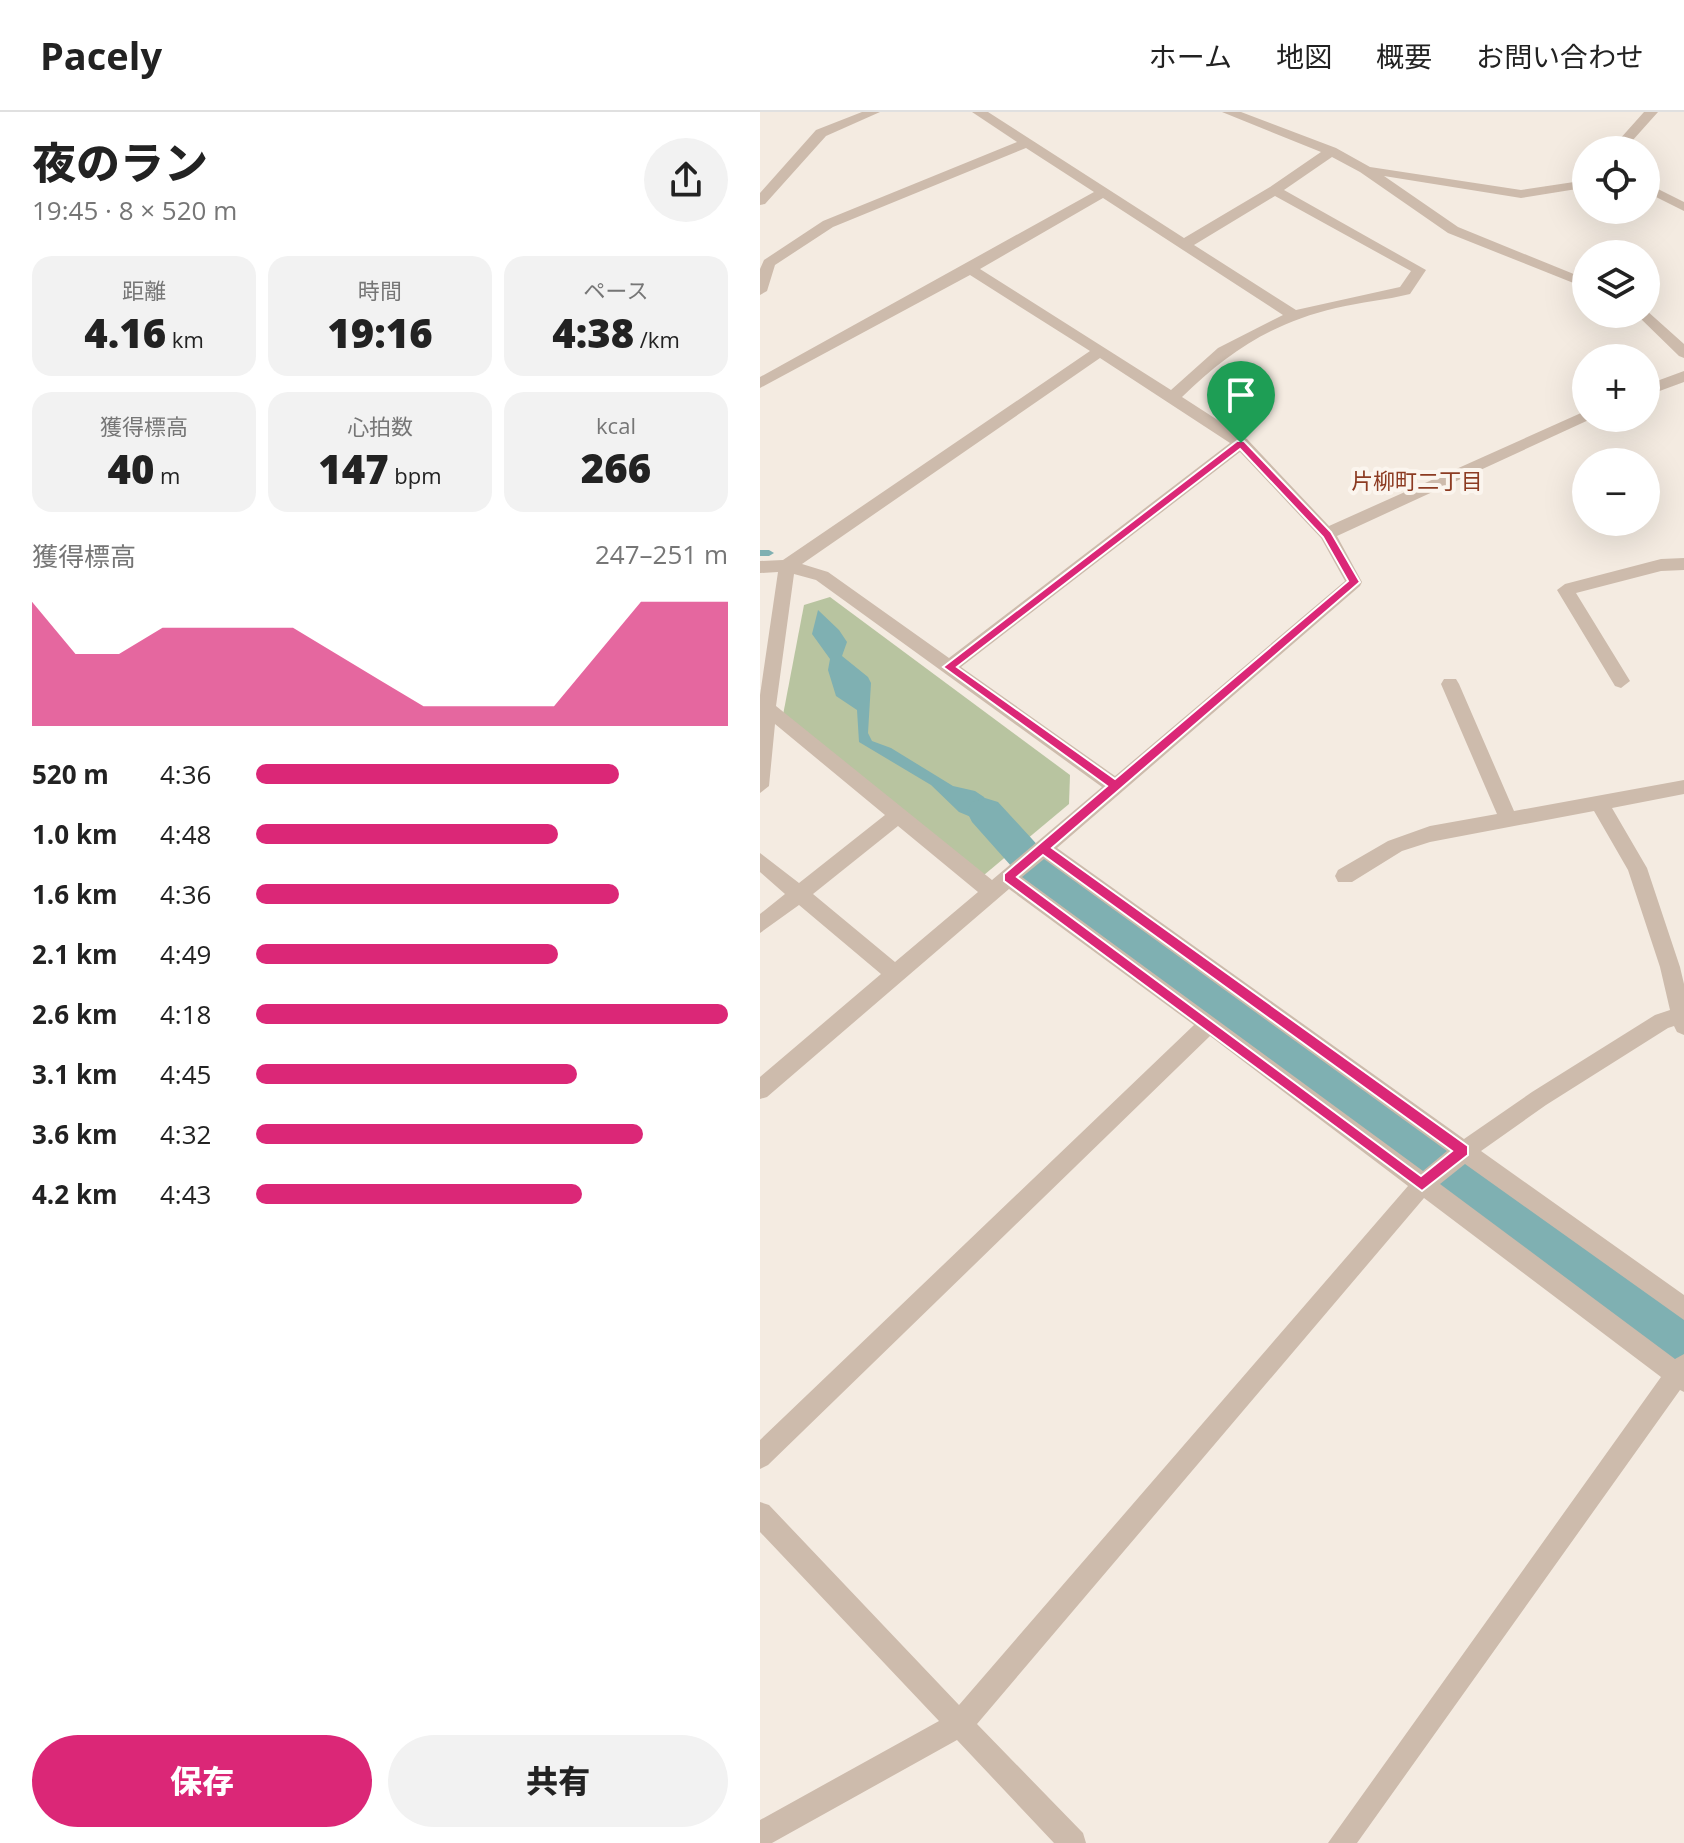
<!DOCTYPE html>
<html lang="ja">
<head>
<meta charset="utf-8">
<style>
	:root { --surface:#fff; --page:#f2f2f2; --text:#222; --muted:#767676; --line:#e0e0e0; --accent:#db2777 }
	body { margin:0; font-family:"Open Sans","Noto Sans JP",sans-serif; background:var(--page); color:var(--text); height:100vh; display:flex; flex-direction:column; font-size:30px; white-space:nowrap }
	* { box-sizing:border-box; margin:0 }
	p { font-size:26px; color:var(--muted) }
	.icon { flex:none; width:44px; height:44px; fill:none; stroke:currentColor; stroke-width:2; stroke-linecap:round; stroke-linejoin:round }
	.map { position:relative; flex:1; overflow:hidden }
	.panel { display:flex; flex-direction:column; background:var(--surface); width:760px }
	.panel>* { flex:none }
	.controls { position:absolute; left:812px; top:24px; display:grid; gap:16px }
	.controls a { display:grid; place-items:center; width:88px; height:88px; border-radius:50%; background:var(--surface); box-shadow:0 8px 32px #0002; font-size:40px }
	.pin { position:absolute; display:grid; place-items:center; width:68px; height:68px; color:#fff; margin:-82px -34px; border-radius:50% 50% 50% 0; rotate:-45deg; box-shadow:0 0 8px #0007 }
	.pin .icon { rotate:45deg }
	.round { display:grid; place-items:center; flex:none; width:84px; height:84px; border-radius:42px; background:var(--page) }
	.head { display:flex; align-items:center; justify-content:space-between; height:136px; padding:0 32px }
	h1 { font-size:44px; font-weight:800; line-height:60px }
	.stats { display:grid; grid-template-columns:repeat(3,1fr); gap:12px; height:136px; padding:8px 32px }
	.stats div { display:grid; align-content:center; border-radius:20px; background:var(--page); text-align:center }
	.stats b { font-size:40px; font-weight:800 }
	.stats small { font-size:22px; font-weight:400 }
	.stats p { font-size:22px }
	.chart { height:224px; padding:16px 32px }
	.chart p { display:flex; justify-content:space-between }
	.chart svg { width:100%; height:144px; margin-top:8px; fill:var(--accent); opacity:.7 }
	.button { display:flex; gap:16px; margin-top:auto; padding:16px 32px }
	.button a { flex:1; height:92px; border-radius:48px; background:var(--accent); color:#fff; font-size:32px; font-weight:800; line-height:92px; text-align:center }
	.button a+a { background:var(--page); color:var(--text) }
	ul { padding:0 32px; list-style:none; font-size:26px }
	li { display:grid; grid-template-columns:128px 96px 1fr; align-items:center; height:60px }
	li i { height:20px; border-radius:10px; background:var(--accent) }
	header { display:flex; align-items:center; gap:48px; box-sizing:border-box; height:112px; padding:0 40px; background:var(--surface); border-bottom:2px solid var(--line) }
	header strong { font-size:38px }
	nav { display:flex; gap:44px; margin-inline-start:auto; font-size:28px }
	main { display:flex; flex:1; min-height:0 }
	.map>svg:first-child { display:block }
</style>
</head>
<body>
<header>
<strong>Pacely</strong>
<nav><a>ホーム</a><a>地図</a><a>概要</a><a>お問い合わせ</a></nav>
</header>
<main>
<section class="panel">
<div class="head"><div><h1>夜のラン</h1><p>19:45 · 8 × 520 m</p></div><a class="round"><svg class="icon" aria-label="share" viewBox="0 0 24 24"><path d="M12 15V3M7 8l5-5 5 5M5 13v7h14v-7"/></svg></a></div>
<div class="stats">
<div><p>距離</p><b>4.16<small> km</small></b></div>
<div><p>時間</p><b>19:16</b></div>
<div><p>ペース</p><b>4:38<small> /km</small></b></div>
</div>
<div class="stats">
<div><p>獲得標高</p><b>40<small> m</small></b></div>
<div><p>心拍数</p><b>147<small> bpm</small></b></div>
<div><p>kcal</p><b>266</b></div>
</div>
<div class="chart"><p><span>獲得標高</span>247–251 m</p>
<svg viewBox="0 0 160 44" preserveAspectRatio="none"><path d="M0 44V6L10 22L20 22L30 14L40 14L50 14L60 14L70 22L80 30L90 38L100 38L110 38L120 38L130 22L140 6L150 6L160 6V44z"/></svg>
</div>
<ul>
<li><b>520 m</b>4:36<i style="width:77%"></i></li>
<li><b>1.0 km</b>4:48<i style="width:64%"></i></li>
<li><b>1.6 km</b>4:36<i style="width:77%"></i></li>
<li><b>2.1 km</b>4:49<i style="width:64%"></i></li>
<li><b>2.6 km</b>4:18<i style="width:100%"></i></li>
<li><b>3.1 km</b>4:45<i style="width:68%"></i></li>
<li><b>3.6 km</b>4:32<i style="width:82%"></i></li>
<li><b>4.2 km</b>4:43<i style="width:69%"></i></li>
</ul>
<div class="button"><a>保存</a><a>共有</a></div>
</section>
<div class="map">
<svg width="924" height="1731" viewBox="0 0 924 1731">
	<rect width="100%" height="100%" fill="#f4ebe1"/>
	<!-- green -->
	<path fill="#b8c4a0" d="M 70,485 L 310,663 L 309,692 L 224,763 L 23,603 L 44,493 Z"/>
	<!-- water -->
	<path fill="#7fb0b2" d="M 58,498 L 79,518 L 87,530 L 82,544 L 108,565 L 111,571 L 108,621 L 112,629 L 131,636 L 193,674 L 215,679 L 224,685 L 231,696 L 221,703 L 211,705 L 199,700 L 171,673 L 99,630 L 97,598 L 76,584 L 68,558 L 70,547 L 52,522 Z"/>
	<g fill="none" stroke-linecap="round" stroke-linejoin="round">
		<!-- stream -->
		<path fill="#7fb0b2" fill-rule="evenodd" d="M 0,438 L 9,438 L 14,441 L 9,444 L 0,444 Z"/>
		<!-- canal -->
		<path fill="#7fb0b2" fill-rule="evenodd" d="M 225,686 L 238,690 L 294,751 L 511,904 L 924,1205 L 924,1252 L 909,1246 L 483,928 L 268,773 L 212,710 L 207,700 L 212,690 Z"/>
		<!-- minor -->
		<path fill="#cdbbac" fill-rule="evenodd" d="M 102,0 L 120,0 L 66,24 L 5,92 L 0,93 L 0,81 L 56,18 Z
			M 212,0 L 228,0 L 424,126 L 510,75 L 561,40 L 462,0 L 481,0 L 576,36 L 610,55 L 761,78 L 814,70 L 826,63 L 826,73 L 823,76 L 761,86 L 624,64 L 698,115 L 826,167 L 826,176 L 688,121 L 600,60 L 572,45 L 524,78 L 666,158 L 650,182 C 626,188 601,190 576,196 C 512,211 468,240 422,285 L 487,327 L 569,414 L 821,301 L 826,300 L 826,306 L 833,306 L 577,424 L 602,470 L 600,474 L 297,736 L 704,1027 L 772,980 L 895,903 L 910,898 L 900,855 L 868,758 L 834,699 L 670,730 L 642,739 L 592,770 L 578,770 L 575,764 L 578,758 L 628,729 L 670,714 L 737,702 L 681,572 L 684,567 L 696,567 L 699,572 L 754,699 L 924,668 L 924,682 L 852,696 L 887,756 L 920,855 L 924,872 L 924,923 L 917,920 L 914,914 L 908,916 L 786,993 L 721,1039 L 924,1183 L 924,1208 L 705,1052 L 680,1072 L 915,1247 L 924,1242 L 924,1280 L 920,1278 L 597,1731 L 568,1731 L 901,1265 L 664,1086 L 217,1612 L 323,1721 L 326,1731 L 294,1731 L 197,1628 L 12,1731 L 0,1731 L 0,1708 L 179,1609 L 0,1420 L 0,1390 L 9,1393 L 199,1593 L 648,1074 L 450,924 L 8,1353 L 0,1357 L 0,1328 L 434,913 L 249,777 L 7,985 L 0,987 L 0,965 L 121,862 L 39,793 L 0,821 L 0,802 L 25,782 L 0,760 L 0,741 L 39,771 L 125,703 L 15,612 L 9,674 L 0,681 L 0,583 L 18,460 L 0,461 L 0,449 L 23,448 L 330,239 L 210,163 L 0,276 L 0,265 L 334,80 L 266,36 L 73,115 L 15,153 L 7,179 L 0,183 L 0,157 L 4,148 L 63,109 L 257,30 ZM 515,84 L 651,159 L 640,175 L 536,198 L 434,133 ZM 343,86 L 523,203 L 458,236 L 411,278 L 220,157 ZM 340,246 L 470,331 L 189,546 L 68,460 L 42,452 ZM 480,340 L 561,426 L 585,469 L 355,664 L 201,555 ZM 34,462 L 56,468 L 342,675 L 232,768 L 16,594 ZM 138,714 L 218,780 L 135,850 L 53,782 ZM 284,747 L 687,1039 L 663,1059 L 262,765 Z
			M 884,0 L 898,0 L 864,38 L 850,38 Z
			M 886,71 L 924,90 L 924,99 L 886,80 Z
			M 886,198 L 924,232 L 924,246 L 919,244 L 879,205 L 877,202 L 886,202 Z
			M 924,259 L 924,270 L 886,284 L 886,273 Z
			M 924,446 L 924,458 L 901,459 L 816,481 L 870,569 L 861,576 L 855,574 L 797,478 L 805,472 L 901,447 Z"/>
	</g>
	<!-- route -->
	<path fill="#db2777" stroke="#fff" stroke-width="2" fill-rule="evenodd" d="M 477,329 L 484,329 L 571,420 L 600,470 L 292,736 L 708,1034 L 708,1043 L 662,1079 L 244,769 L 244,762 L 347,674 L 183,555 ZM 480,337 L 563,425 L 588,469 L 355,667 L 197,555 ZM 283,743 L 692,1039 L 661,1064 L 257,765 Z"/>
	<g text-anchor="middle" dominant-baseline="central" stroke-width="8" stroke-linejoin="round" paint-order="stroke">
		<!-- far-neighbourhood labels -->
		<g font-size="22" fill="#8c3b22" stroke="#fbf5ee">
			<text x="657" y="368">片柳町二丁目</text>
		</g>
	</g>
</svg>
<div class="controls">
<a><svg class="icon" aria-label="locate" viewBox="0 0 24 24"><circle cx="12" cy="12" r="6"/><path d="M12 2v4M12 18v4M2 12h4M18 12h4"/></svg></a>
<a><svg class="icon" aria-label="layers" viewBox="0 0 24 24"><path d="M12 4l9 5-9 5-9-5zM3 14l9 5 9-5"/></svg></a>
<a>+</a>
<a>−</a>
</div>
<div class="pin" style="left:481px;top:331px;background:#1e9e55"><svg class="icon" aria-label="arrive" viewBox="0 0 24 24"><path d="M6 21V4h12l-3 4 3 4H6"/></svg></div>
</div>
</main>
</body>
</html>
